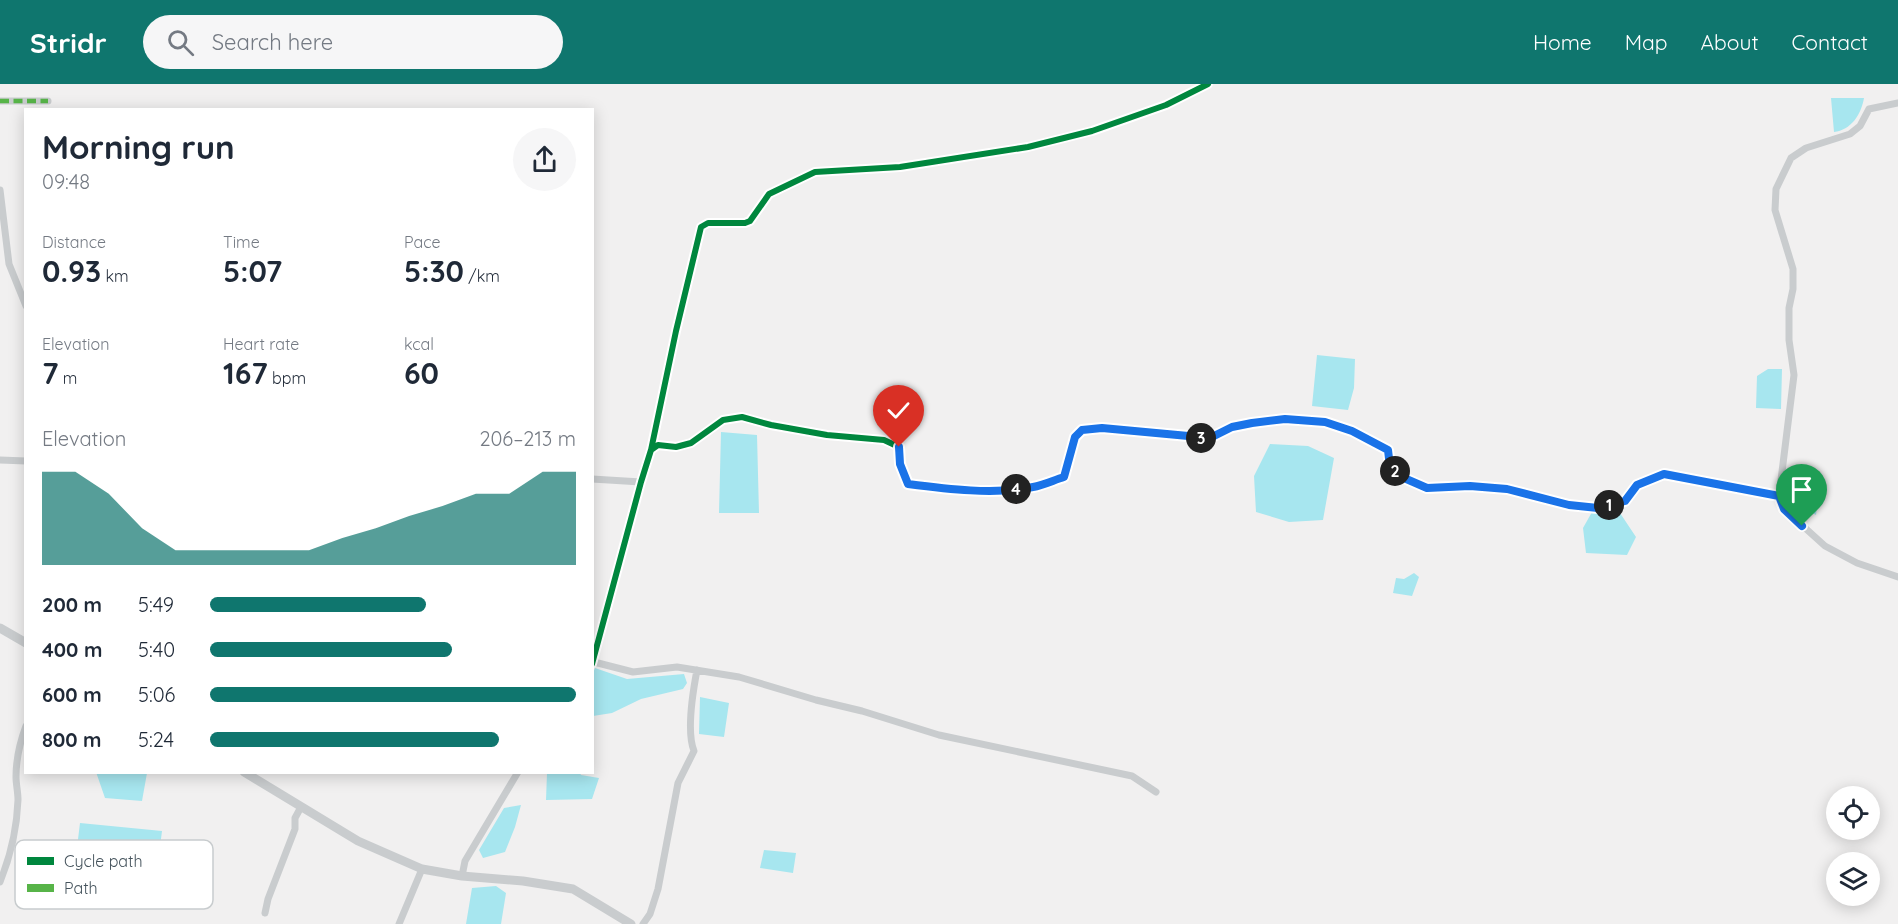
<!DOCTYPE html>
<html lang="en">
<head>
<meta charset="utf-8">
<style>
	:root { --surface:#fff; --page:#f6f6f7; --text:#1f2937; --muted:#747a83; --accent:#0f766e }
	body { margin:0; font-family:Quicksand,sans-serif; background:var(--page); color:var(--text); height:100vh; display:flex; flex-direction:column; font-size:22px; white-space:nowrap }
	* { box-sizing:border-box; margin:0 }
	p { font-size:20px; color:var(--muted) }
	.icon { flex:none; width:33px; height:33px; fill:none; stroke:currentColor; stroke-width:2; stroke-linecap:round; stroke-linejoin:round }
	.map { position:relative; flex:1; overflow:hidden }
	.side { position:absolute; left:24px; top:24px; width:570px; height:666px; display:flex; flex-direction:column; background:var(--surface); border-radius:0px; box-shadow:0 3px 15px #0003 }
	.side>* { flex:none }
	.tools { position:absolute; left:1826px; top:702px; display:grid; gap:12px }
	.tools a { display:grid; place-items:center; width:54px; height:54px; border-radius:50%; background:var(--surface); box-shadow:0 3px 15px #0003; font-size:30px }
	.pin { position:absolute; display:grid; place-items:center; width:51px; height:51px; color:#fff; margin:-62px -26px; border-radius:50% 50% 50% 0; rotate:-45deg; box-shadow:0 0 6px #0007 }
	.pin .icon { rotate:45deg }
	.km { position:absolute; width:30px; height:30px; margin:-15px; border-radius:50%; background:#222; color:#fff; font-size:16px; line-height:30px; text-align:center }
	.round { display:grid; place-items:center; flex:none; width:63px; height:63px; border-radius:32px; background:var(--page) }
	.overview { display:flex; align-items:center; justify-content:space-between; height:102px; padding:0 18px }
	h1 { font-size:33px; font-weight:700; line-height:45px }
	.figures { display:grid; grid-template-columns:repeat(3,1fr); gap:9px; height:102px; padding:6px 18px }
	.figures div { display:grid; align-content:center }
	.figures b { font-size:30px; font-weight:700 }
	.figures small { font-size:16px; font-weight:400 }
	.figures p { font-size:16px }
	.chart { height:168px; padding:12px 18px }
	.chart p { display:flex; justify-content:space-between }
	.chart svg { width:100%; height:108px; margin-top:6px; fill:var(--accent); opacity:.7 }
	ul { padding:0 18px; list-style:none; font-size:20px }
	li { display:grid; grid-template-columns:96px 72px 1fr; align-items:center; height:45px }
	li i { height:15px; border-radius:8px; background:var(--accent) }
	header { display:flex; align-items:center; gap:36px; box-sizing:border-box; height:84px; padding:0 30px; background:var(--accent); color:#fff }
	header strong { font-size:28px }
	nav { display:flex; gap:33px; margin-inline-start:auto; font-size:21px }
	.search { width:420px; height:54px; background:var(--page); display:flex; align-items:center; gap:15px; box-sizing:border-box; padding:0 21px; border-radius:33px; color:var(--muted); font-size:22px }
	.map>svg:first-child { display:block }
</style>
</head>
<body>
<header>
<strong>Stridr</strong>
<div class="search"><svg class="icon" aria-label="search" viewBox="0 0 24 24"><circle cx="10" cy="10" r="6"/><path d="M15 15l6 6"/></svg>Search here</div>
<nav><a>Home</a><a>Map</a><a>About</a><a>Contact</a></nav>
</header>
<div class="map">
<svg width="1898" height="840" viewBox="0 0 1898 840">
	<rect width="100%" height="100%" fill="#f1f0f0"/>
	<!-- water -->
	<path fill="#a7e6ef" d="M 1831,14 L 1864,14 C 1861,31 1851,46 1834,48 Z
		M 1317,271 L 1355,275 L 1354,304 L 1348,326 L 1312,322 Z
		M 1768,285 L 1782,285 L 1781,325 L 1756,324 L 1757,292 Z
		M 721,348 L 757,351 L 759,429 L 719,429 Z
		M 1270,360 L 1308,362 L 1334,374 L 1323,436 L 1289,438 L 1256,428 L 1254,392 Z
		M 1802,396 L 1820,402 L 1816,431 L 1787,415 Z
		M 1592,428 L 1620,429 L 1636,453 L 1627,471 L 1586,469 L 1583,444 Z
		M 1414,489 L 1419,493 L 1412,512 L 1393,509 L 1396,494 L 1404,495 Z
		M 595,584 L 627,595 L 684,590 L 687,599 L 683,605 L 641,615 L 612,629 L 593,632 L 593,589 Z
		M 700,613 L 729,619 L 724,653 L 699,650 Z
		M 96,688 L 147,689 L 142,717 L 105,714 Z
		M 547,689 L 580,689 L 581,691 L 599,694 L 592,715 L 546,716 Z
		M 521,721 L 515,743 L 505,768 L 483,774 L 479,766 L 504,724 Z
		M 80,739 L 162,747 L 155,802 L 73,796 Z
		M 764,766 L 796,769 L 793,789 L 760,784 Z
		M 496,802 L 506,809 L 501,840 L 466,840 L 472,804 Z"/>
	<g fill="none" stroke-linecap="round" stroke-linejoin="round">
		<!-- minor -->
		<path stroke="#c9ccce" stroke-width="7" d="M 0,17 L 48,17
			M 1898,19 L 1869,25 L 1860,42 L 1850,50 L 1806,64 L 1791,74 L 1776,105 L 1775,126 L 1793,185 L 1793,205 L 1789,224 L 1789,256 L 1794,291 L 1779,412 L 1784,425 L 1825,462 L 1857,479 L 1898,493
			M 0,106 L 9,180 L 26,222
			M 651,366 L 676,247 L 701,143 L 708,139 L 745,139 L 750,137 L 769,110 L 815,88 L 900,83 L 1028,63 L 1092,47 L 1166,21 L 1208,0
			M 0,376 L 26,377
			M 592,395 L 641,398
			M 594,578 L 633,588 L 677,583 L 739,593 L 816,616 L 862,627 L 939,651 L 1132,692 L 1156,708
			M 592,580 L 641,398 L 651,366 L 658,361 L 676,363 L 691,359 L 723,336 L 742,333 L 771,341 L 827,351 L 884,356 L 899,363 L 900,380 L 908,400 C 948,405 993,411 1033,403 C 1044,400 1054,396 1064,393 L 1075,353 L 1082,347 L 1102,344 L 1210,354 L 1232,343 L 1253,339 L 1285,335 L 1325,338 L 1352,347 L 1388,366 L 1390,383 L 1404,394 L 1427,404 L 1470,402 L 1507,405 L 1569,421 L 1598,424 L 1625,417 L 1637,401 L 1664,390 L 1779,412
			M 462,792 L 465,777 L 518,688
			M 0,798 C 11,771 17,744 18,716 C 18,708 16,700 16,693 C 16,676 20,658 26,642
			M 265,829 L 268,815 L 295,745 L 295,734 L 301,723
			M 399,840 L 422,785
			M 643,840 L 650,830 L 658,805 L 678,699 L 694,667 C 686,647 693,607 697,586"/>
		<!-- tertiary -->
		<path stroke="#c9ccce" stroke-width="9" d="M 0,544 L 26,559
			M 244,688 L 358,757 L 422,785 L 462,792 L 523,797 L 573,805 L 631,840"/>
		<!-- quiet -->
		<path stroke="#57b448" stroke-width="4.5" stroke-dasharray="9 4.5" stroke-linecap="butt" d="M 0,17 L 48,17"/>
		<defs>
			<path id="cycleway" d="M 651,366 L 676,247 L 701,143 L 708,139 L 745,139 L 750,137 L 769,110 L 815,88 L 900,83 L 1028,63 L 1092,47 L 1166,21 L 1208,0
				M 592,580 L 641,398 L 651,366 L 658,361 L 676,363 L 691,359 L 723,336 L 742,333 L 771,341 L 827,351 L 884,356 L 899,363 L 900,380 L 908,400 C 948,405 993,411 1033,403 C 1044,400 1054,396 1064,393 L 1075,353 L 1082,347 L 1102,344 L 1210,354 L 1232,343 L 1253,339 L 1285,335 L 1325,338 L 1352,347 L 1388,366 L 1390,383 L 1404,394 L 1427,404 L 1470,402 L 1507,405 L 1569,421 L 1598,424 L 1625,417 L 1637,401 L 1664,390 L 1779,412"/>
		</defs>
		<!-- cycleway casing -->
		<use href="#cycleway" stroke="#fff" stroke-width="10"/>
		<!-- cycleway -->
		<use href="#cycleway" stroke="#00873e" stroke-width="6"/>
	</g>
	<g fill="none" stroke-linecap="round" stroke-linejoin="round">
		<defs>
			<path id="route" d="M 899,363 L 900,380 L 908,400 C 946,405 995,411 1033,403 C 1044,401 1054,396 1064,393 L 1075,353 L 1082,346 L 1102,344 L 1210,354 L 1232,343 L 1252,339 L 1285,335 L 1325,338 L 1352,347 L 1388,366 L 1390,383 L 1404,394 L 1427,404 L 1470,402 L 1507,405 L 1569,421 L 1598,424 L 1625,417 L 1637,401 L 1664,390 L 1779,412 L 1784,425 L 1802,442"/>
		</defs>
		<!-- route casing -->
		<use href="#route" stroke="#fff" stroke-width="12"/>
		<!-- route -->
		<use href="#route" stroke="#1a73e8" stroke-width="8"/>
	</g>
	<!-- legend -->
	<rect x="15" y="756" width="198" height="69" rx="9" fill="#fff" stroke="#c8ccce" stroke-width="1.5"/>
	<rect x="27" y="773" width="27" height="8" fill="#00873e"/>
	<rect x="27" y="800" width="27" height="8" fill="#57b448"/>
	<g font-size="16" fill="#46545d">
		<text x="64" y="783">Cycle path</text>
		<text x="64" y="810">Path</text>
	</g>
</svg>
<div class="tools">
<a><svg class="icon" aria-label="locate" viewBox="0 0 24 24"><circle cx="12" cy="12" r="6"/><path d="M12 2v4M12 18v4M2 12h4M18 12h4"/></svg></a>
<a><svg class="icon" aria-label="layers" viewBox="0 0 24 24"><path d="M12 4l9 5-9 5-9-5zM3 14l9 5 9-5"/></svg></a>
</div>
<div class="pin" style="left:1802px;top:442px;background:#1e9e55"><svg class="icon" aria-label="arrive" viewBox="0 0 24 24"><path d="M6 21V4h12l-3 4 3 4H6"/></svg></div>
<div class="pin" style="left:899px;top:363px;background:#d93025"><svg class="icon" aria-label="check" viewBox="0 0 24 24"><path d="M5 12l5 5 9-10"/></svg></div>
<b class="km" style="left:1609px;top:421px">1</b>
<b class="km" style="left:1395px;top:387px">2</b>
<b class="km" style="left:1201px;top:354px">3</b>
<b class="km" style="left:1016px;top:405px">4</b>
<section class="side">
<div class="overview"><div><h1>Morning run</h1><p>09:48</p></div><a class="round"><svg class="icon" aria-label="share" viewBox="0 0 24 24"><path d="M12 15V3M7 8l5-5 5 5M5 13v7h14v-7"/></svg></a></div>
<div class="figures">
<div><p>Distance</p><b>0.93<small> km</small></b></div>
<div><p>Time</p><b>5:07</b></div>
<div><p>Pace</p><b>5:30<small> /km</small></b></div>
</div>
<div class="figures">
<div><p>Elevation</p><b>7<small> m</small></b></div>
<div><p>Heart rate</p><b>167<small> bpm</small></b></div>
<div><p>kcal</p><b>60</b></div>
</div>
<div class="chart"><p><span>Elevation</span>206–213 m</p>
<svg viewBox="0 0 160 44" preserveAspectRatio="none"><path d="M0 44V6L10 6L20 15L30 29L40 38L50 38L60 38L70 38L80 38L90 33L100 29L110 24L120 20L130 15L140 15L150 6L160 6V44z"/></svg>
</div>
<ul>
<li><b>200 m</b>5:49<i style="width:59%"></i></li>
<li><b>400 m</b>5:40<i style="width:66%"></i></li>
<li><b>600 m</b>5:06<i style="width:100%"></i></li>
<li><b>800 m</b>5:24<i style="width:79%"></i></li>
</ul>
</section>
</div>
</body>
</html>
